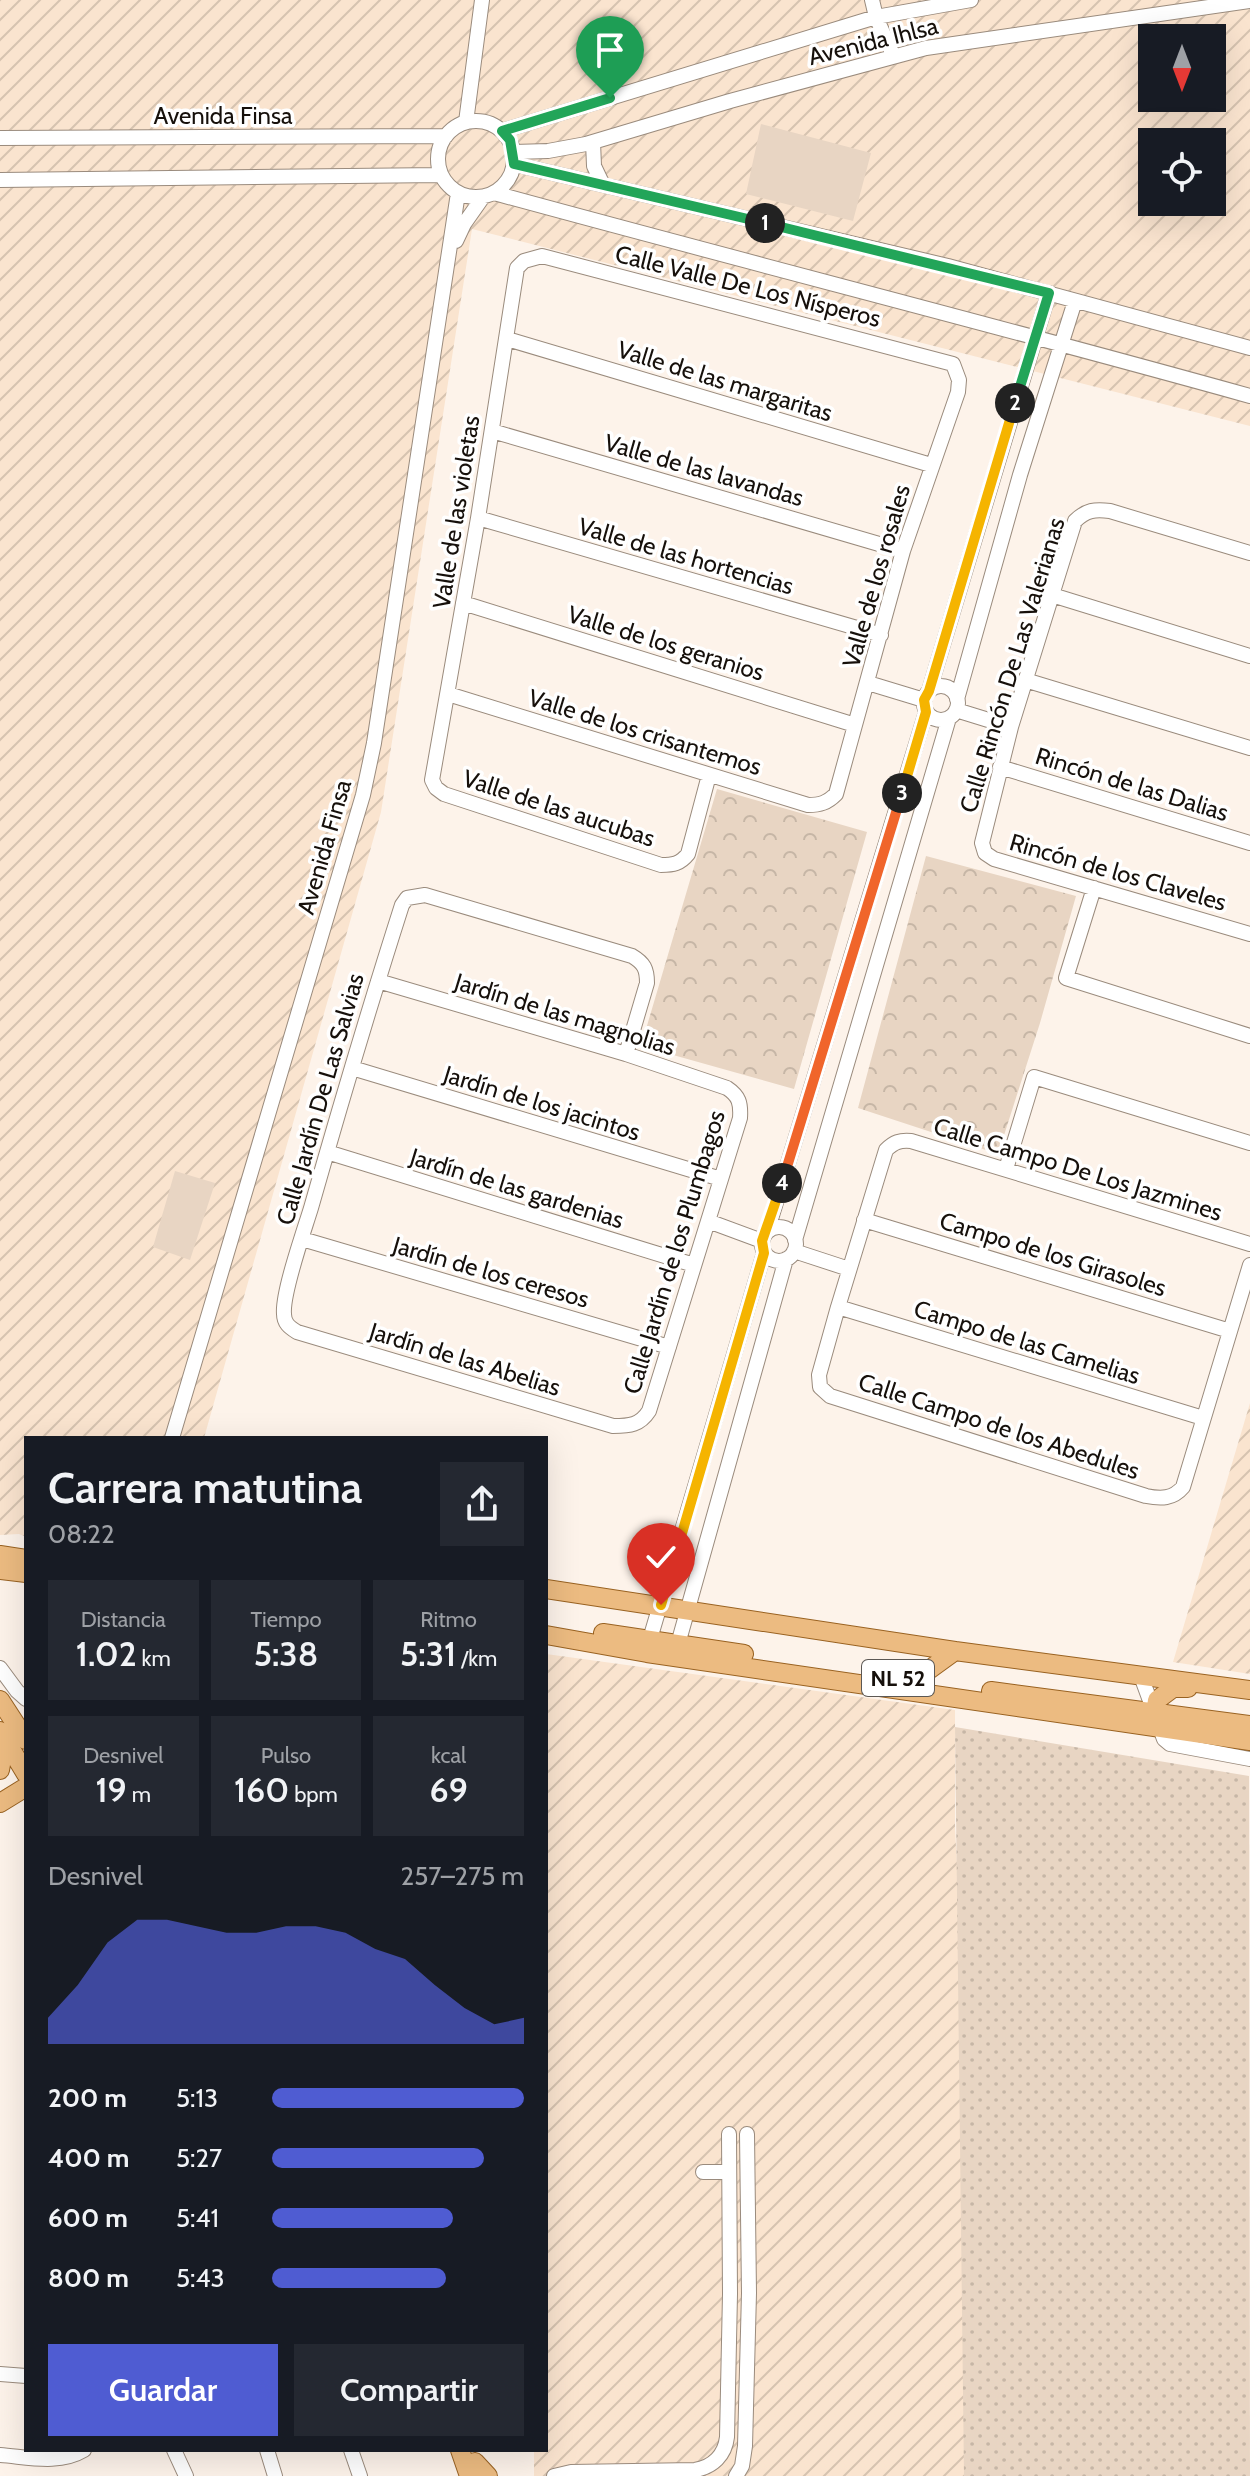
<!DOCTYPE html>
<html lang="es">
<head>
<meta charset="utf-8">
<style>
	:root { --surface:#171b24; --page:#242831; --text:#f1f3f6; --muted:#9ea1a6; --accent:#4f5cd2 }
	body { margin:0; font-family:Cabin,sans-serif; background:var(--page); color:var(--text); height:100vh; display:flex; flex-direction:column; font-size:30px; white-space:nowrap }
	* { box-sizing:border-box; margin:0 }
	p { font-size:26px; color:var(--muted) }
	.icon { flex:none; width:44px; height:44px; fill:none; stroke:currentColor; stroke-width:2; stroke-linecap:round; stroke-linejoin:round }
	.map { position:relative; flex:1; overflow:hidden }
	.panel { position:absolute; left:24px; top:1436px; width:524px; height:1016px; display:flex; flex-direction:column; background:var(--surface); border-radius:0px; box-shadow:0 8px 32px #0002 }
	.panel>* { flex:none }
	.needle { width:52px; rotate:180deg }
	.tools { position:absolute; left:1138px; top:24px; display:grid; gap:16px }
	.tools a { display:grid; place-items:center; width:88px; height:88px; border-radius:0px; background:var(--surface); box-shadow:0 8px 32px #0002; font-size:40px }
	.pin { position:absolute; display:grid; place-items:center; width:68px; height:68px; color:#fff; margin:-82px -34px; border-radius:50% 50% 50% 0; rotate:-45deg; box-shadow:0 0 8px #0007 }
	.pin .icon { rotate:45deg }
	.km { position:absolute; width:40px; height:40px; margin:-20px; border-radius:50%; background:#222; color:#fff; font-size:22px; line-height:40px; text-align:center }
	.round { display:grid; place-items:center; flex:none; width:84px; height:84px; border-radius:0px; background:var(--page) }
	.overview { display:flex; align-items:center; justify-content:space-between; height:136px; padding:0 24px }
	h1 { font-size:44px; font-weight:600; line-height:60px }
	.figures { display:grid; grid-template-columns:repeat(3,1fr); gap:12px; height:136px; padding:8px 24px }
	.figures div { display:grid; align-content:center; border-radius:0px; background:var(--page); text-align:center }
	.figures b { font-size:34px; font-weight:600 }
	.figures small { font-size:22px; font-weight:400 }
	.figures p { font-size:22px }
	.chart { height:224px; padding:16px 24px }
	.chart p { display:flex; justify-content:space-between }
	.chart svg { width:100%; height:144px; margin-top:8px; fill:var(--accent); opacity:.7 }
	.action { display:flex; gap:16px; margin-top:auto; padding:16px 24px }
	.action a { flex:1; height:92px; border-radius:0px; background:var(--accent); color:#fff; font-size:32px; font-weight:600; line-height:92px; text-align:center }
	.action a+a { background:var(--page); color:var(--text) }
	ul { padding:0 24px; list-style:none; font-size:26px }
	li { display:grid; grid-template-columns:128px 96px 1fr; align-items:center; height:60px }
	li i { height:20px; border-radius:10px; background:var(--accent) }
	.map>svg:first-child { display:block }
</style>
</head>
<body>
<div class="map">
<svg width="1250" height="2476" viewBox="0 0 1250 2476">
	<defs>
		<pattern id="industrial-furrows" width="10" height="10" patternUnits="userSpaceOnUse" patternTransform="scale(2)"><rect width="10" height="10" fill="#fae4cf"/><path d="M-1 1l2-2M0 10L10 0M9 11l2-2" fill="none" stroke="#d6c3b0"/></pattern>
		<pattern id="grass-dots" width="8" height="8" patternUnits="userSpaceOnUse" patternTransform="scale(2)"><rect width="8" height="8" fill="#e8d5c3"/><path d="M2 2h.1M6 6h.1" fill="none" stroke="#c6b6a6" stroke-width="1.8" stroke-linecap="round"/></pattern>
		<pattern id="park-crowns" width="20" height="18" patternUnits="userSpaceOnUse" patternTransform="scale(2)"><rect width="20" height="18" fill="#e8d5c3"/><path d="M2 6a3 3 0 1 1 6 0M12 15a3 3 0 1 1 6 0" fill="none" stroke="#c6b6a6"/></pattern>
	</defs>
	<rect width="100%" height="100%" fill="#fdf3ea"/>
	<!-- industrial -->
	<path fill="url(#industrial-furrows)" fill-rule="evenodd" d="M 0,0 L 1250,0 L 1250,426 L 472,229 L 381,812 L 204,1438 L 26,1438 L 26,1537 L 19,1534 L 0,1535 ZM 1152,38 L 1212,38 L 1212,98 L 1152,98 ZM 1152,142 L 1212,142 L 1212,202 L 1152,202 Z
		M 1250,1403 L 1250,1674 L 1173,1662 Z
		M 546,1654 L 955,1710 L 955,1829 L 960,1917 L 965,2476 L 534,2476 L 534,2450 L 546,2450 Z"/>
	<!-- grass -->
	<path fill="url(#grass-dots)" d="M 955,1727 L 1249,1776 L 1250,2476 L 964,2476 Z"/>
	<!-- park -->
	<path fill="url(#park-crowns)" d="M 717,789 L 867,832 L 794,1089 L 641,1046 Z
		M 926,856 L 1076,896 L 1040,1023 L 998,1154 L 858,1108 Z"/>
	<!-- pitch -->
	<path fill="#e8d5c3" d="M 761,124 L 871,153 L 853,221 L 746,194 Z
		M 175,1171 L 215,1183 L 190,1260 L 153,1247 Z"/>
	<g fill="none" stroke-linecap="round" stroke-linejoin="round">
		<defs>
			<path id="minor" d="M 872,0 L 876,17 L 893,55
				M438 159a38 38 0 1 1 76 0a38 38 0 1 1-76 0Z
				M 466,122 L 482,0
				M 502,131 L 876,17 L 971,0
				M 0,138 L 446,136
				M 593,142 L 594,166 L 603,185
				M 514,152 L 548,151 L 586,144 L 730,101 L 926,48 L 1250,1
				M 514,164 L 948,266 L 1250,348
				M 0,180 L 441,175
				M 494,193 C 746,262 999,326 1250,396
				M 456,241 L 464,224 L 483,197
				M 507,339 L 931,465
				M 492,431 L 903,551
				M 478,518 L 881,635
				M 1250,553 L 1110,511 C 1095,509 1086,510 1075,521 L 1011,727 L 982,843 L 985,853 L 994,859 L 1250,934
				M 1052,595 L 1250,656
				M 463,603 L 855,725
				M 1025,680 L 1250,748
				M 868,683 L 924,700
				M924 703a17 17 0 1 1 34 0a17 17 0 1 1-34 0Z
				M 929,691 L 1049,293
				M 448,694 L 808,805 C 820,805 827,803 836,794 L 903,551 L 958,392 L 959,380 L 953,364 L 542,256 L 524,261 L 517,268 L 478,518 L 432,780 L 436,788 L 444,794 L 661,865 C 673,865 680,864 688,854 L 709,775
				M 957,699 L 1020,475 L 1075,301
				M 956,710 L 1011,727
				M 1000,767 L 1250,843
				M 1094,888 L 1066,978 L 1250,1036
				M 378,981 L 626,1054 L 727,1088 C 739,1096 741,1103 740,1118 L 649,1411 C 640,1425 630,1426 613,1426 L 297,1332 C 289,1327 284,1323 284,1314 C 282,1293 304,1231 311,1208 C 340,1106 370,1005 402,905 L 407,898 L 425,895 L 632,956 C 644,963 647,969 647,983 L 626,1054
				M 352,1068 L 721,1179
				M 327,1152 L 694,1265
				M 1006,1169 L 1034,1077 L 1250,1143
				M 864,1220 L 1230,1331
				M 708,1221 L 762,1241
				M762 1244a17 17 0 1 1 34 0a17 17 0 1 1-34 0Z
				M 767,1232 L 926,712
				M 302,1239 L 669,1347
				M 795,1240 L 949,718
				M 1250,1244 L 911,1141 C 900,1140 894,1142 886,1150 L 838,1307 L 819,1375 L 820,1387 L 830,1396 L 1146,1496 C 1161,1499 1173,1499 1183,1487 L 1250,1265
				M 794,1251 L 849,1269
				M 838,1307 L 1203,1418
				M 172,1438 L 363,795 L 374,743 L 458,193
				M 653,1647 L 650,1639 L 764,1253
				M 672,1650 L 678,1644 L 786,1259
				M 0,1668 L 17,1691 L 26,1699
				M 1141,1676 L 1164,1739 L 1170,1744 L 1250,1759
				M 703,2172 L 729,2172
				M 0,2374 L 26,2376
				M 174,2450 L 186,2476
				M 267,2450 L 275,2476
				M 351,2450 L 360,2476
				M 0,2455 C 28,2457 59,2465 84,2450
				M 554,2476 L 571,2472 L 695,2470 C 713,2467 725,2455 727,2437 L 730,2294 L 729,2134
				M 736,2476 L 742,2466 L 745,2446 L 749,2293 L 747,2134"/>
			<path id="major" d="M 0,1555 L 26,1559
				M 0,1570 L 26,1573
				M 546,1589 L 955,1651 L 1250,1690
				M 603,1633 L 744,1654
				M 546,1635 L 647,1653 L 1250,1741
				M 915,1680 L 955,1651
				M 991,1691 L 1250,1725
				M 0,1700 L 26,1740
				M 1164,1721 L 1156,1708 L 1157,1700 L 1173,1688 L 1188,1688
				M 0,1731 L 26,1774
				M 0,1770 L 3,1753 L 2,1740
				M 0,1803 L 26,1787
				M 460,2450 L 469,2476
				M 475,2462 L 488,2476"/>
		</defs>
		<!-- minor casing -->
		<use href="#minor" stroke="#9a8b7d" stroke-width="16"/>
		<!-- major casing -->
		<use href="#major" stroke="#996221" stroke-width="20"/>
		<!-- minor -->
		<use href="#minor" stroke="#fff" stroke-width="14"/>
		<!-- major -->
		<use href="#major" stroke="#ecbb81" stroke-width="18"/>
	</g>
	<g fill="none" stroke-linecap="round" stroke-linejoin="round">
		<defs>
			<path id="split-1" d="M 610,98 L 502,131 L 510,140 L 514,164 L 765,223"/>
			<path id="split-2" d="M 765,223 L 1049,293 L 1015,403"/>
			<path id="split-3" d="M 902,793 L 926,712 L 924,700 L 929,691 L 1015,403"/>
			<path id="split-4" d="M 782,1183 L 902,793"/>
			<path id="split-5" d="M 661,1605 L 764,1253 L 762,1241 L 782,1183"/>
		</defs>
		<!-- split-1 casing -->
		<use href="#split-1" stroke="#fff" stroke-width="16"/>
		<!-- split-2 casing -->
		<use href="#split-2" stroke="#fff" stroke-width="16"/>
		<!-- split-3 casing -->
		<use href="#split-3" stroke="#fff" stroke-width="16"/>
		<!-- split-4 casing -->
		<use href="#split-4" stroke="#fff" stroke-width="16"/>
		<!-- split-5 casing -->
		<use href="#split-5" stroke="#fff" stroke-width="16"/>
		<!-- split-1 -->
		<use href="#split-1" stroke="#22a559" stroke-width="10"/>
		<!-- split-2 -->
		<use href="#split-2" stroke="#22a559" stroke-width="10"/>
		<!-- split-3 -->
		<use href="#split-3" stroke="#f5b400" stroke-width="10"/>
		<!-- split-4 -->
		<use href="#split-4" stroke="#f0652b" stroke-width="10"/>
		<!-- split-5 -->
		<use href="#split-5" stroke="#f5b400" stroke-width="10"/>
	</g>
	<g text-anchor="middle" dominant-baseline="central" stroke-width="7" stroke-linejoin="round" paint-order="stroke">
		<!-- shield labels -->
		<rect fill="#fff" stroke="#5c5854" stroke-width="2" x="862" y="1660" width="72" height="36" rx="6"/>
		<g font-size="22" font-weight="bold" fill="#16100b">
			<text x="898" y="1678">NL 52</text>
		</g>
		<!-- street labels -->
		<g font-size="24" fill="#16100b" stroke="#fff">
			<text transform="translate(873 41) rotate(-14)">Avenida Ihlsa</text>
			<text x="223" y="115">Avenida Finsa</text>
			<text transform="translate(748 286) rotate(14)">Calle Valle De Los Nísperos</text>
			<text transform="translate(725 381) rotate(17)">Valle de las margaritas</text>
			<text transform="translate(704 470) rotate(16)">Valle de las lavandas</text>
			<text transform="translate(456 512) rotate(-81)">Valle de las violetas</text>
			<text transform="translate(686 556) rotate(16)">Valle de las hortencias</text>
			<text transform="translate(876 576) rotate(-74)">Valle de los rosales</text>
			<text transform="translate(666 643) rotate(17)">Valle de los geranios</text>
			<text transform="translate(1012 665) rotate(-73)">Calle Rincón De Las Valerianas</text>
			<text transform="translate(645 732) rotate(17)">Valle de los crisantemos</text>
			<text transform="translate(1132 784) rotate(17)">Rincón de las Dalias</text>
			<text transform="translate(559 808) rotate(18)">Valle de las aucubas</text>
			<text transform="translate(324 847) rotate(-74)">Avenida Finsa</text>
			<text transform="translate(1118 872) rotate(16)">Rincón de los Claveles</text>
			<text transform="translate(565 1014) rotate(17)">Jardín de las magnolias</text>
			<text transform="translate(320 1099) rotate(-74)">Calle Jardín De Las Salvias</text>
			<text transform="translate(542 1103) rotate(17)">Jardín de los jacintos</text>
			<text transform="translate(1078 1169) rotate(17)">Calle Campo De Los Jazmines</text>
			<text transform="translate(517 1188) rotate(17)">Jardín de las gardenias</text>
			<text transform="translate(674 1252) rotate(-73)">Calle Jardín de los Plumbagos</text>
			<text transform="translate(1053 1254) rotate(17)">Campo de los Girasoles</text>
			<text transform="translate(491 1272) rotate(16)">Jardín de los ceresos</text>
			<text transform="translate(1027 1342) rotate(17)">Campo de las Camelias</text>
			<text transform="translate(465 1359) rotate(17)">Jardín de las Abelias</text>
			<text transform="translate(999 1426) rotate(18)">Calle Campo de los Abedules</text>
		</g>
	</g>
</svg>
<div class="tools">
<a><svg class="needle" viewBox="-14 -14 28 28"><path d="M0-13l5 13h-10z" fill="#e53935"/><path d="M0 13l5-13h-10z" fill="#9ea1a6"/></svg></a>
<a><svg class="icon" aria-label="locate" viewBox="0 0 24 24"><circle cx="12" cy="12" r="6"/><path d="M12 2v4M12 18v4M2 12h4M18 12h4"/></svg></a>
</div>
<div class="pin" style="left:610px;top:98px;background:#1e9e55"><svg class="icon" aria-label="arrive" viewBox="0 0 24 24"><path d="M6 21V4h12l-3 4 3 4H6"/></svg></div>
<div class="pin" style="left:661px;top:1605px;background:#d93025"><svg class="icon" aria-label="check" viewBox="0 0 24 24"><path d="M5 12l5 5 9-10"/></svg></div>
<b class="km" style="left:765px;top:223px">1</b>
<b class="km" style="left:1015px;top:403px">2</b>
<b class="km" style="left:902px;top:793px">3</b>
<b class="km" style="left:782px;top:1183px">4</b>
<section class="panel">
<div class="overview"><div><h1>Carrera matutina</h1><p>08:22</p></div><a class="round"><svg class="icon" aria-label="share" viewBox="0 0 24 24"><path d="M12 15V3M7 8l5-5 5 5M5 13v7h14v-7"/></svg></a></div>
<div class="figures">
<div><p>Distancia</p><b>1.02<small> km</small></b></div>
<div><p>Tiempo</p><b>5:38</b></div>
<div><p>Ritmo</p><b>5:31<small> /km</small></b></div>
</div>
<div class="figures">
<div><p>Desnivel</p><b>19<small> m</small></b></div>
<div><p>Pulso</p><b>160<small> bpm</small></b></div>
<div><p>kcal</p><b>69</b></div>
</div>
<div class="chart"><p><span>Desnivel</span>257–275 m</p>
<svg viewBox="0 0 160 44" preserveAspectRatio="none"><path d="M0 44V36L10 26L20 13L30 6L40 6L50 8L60 10L70 10L80 8L90 8L100 10L110 15L120 18L130 26L140 33L150 38L160 36V44z"/></svg>
</div>
<ul>
<li><b>200 m</b>5:13<i style="width:100%"></i></li>
<li><b>400 m</b>5:27<i style="width:84%"></i></li>
<li><b>600 m</b>5:41<i style="width:72%"></i></li>
<li><b>800 m</b>5:43<i style="width:69%"></i></li>
</ul>
<div class="action"><a>Guardar</a><a>Compartir</a></div>
</section>
</div>
</body>
</html>
